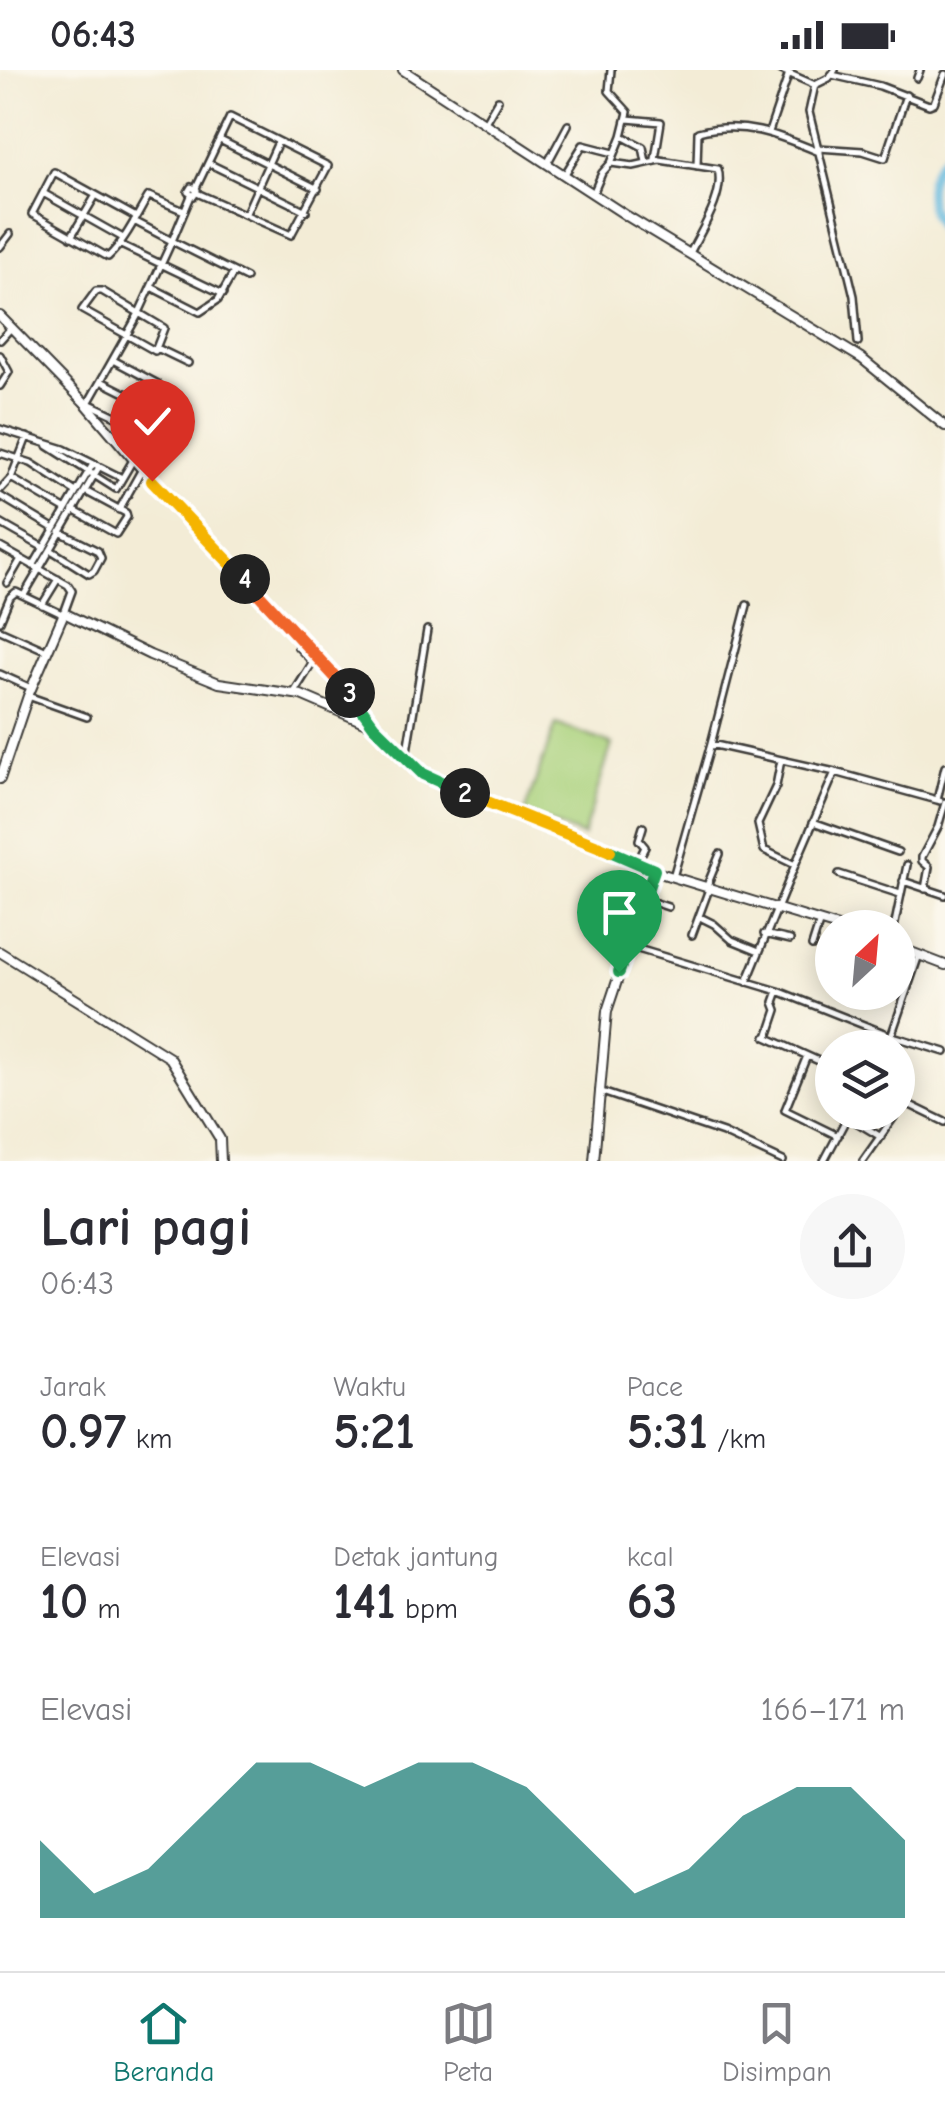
<!DOCTYPE html>
<html lang="id">
<head>
<meta charset="utf-8">
<style>
	:root { --surface:#fff; --page:#f7f7f7; --text:#2b2b33; --muted:#7c7c81; --line:#e1e1e2; --accent:#0f766e }
	body { margin:0; font-family:"Comic Neue",sans-serif; background:var(--page); color:var(--text); height:100vh; display:flex; flex-direction:column; font-size:38px; white-space:nowrap }
	* { box-sizing:border-box; margin:0 }
	p { font-size:32px; color:var(--muted) }
	.icon { flex:none; width:55px; height:55px; fill:none; stroke:currentColor; stroke-width:2; stroke-linecap:round; stroke-linejoin:round }
	.map { position:relative; height:1091px; overflow:hidden }
	.drawer { display:flex; flex-direction:column; background:var(--surface); flex:1 }
	.drawer>* { flex:none }
	.needle { width:65px; rotate:26deg }
	.fabs { position:absolute; left:815px; top:840px; display:grid; gap:20px }
	.fabs a { display:grid; place-items:center; width:100px; height:100px; border-radius:50%; background:var(--surface); box-shadow:0 5px 25px #0003; font-size:50px }
	.pin { position:absolute; display:grid; place-items:center; width:85px; height:85px; color:#fff; margin:-102px -42px; border-radius:50% 50% 50% 0; rotate:-45deg; box-shadow:0 0 10px #0007 }
	.pin .icon { rotate:45deg }
	.km { position:absolute; width:50px; height:50px; margin:-25px; border-radius:50%; background:#222; color:#fff; font-size:28px; line-height:50px; text-align:center }
	.round { display:grid; place-items:center; flex:none; width:105px; height:105px; border-radius:52px; background:var(--page) }
	.overview { display:flex; align-items:center; justify-content:space-between; height:170px; padding:0 40px }
	h1 { font-size:55px; font-weight:700; line-height:75px }
	.stats { display:grid; grid-template-columns:repeat(3,1fr); gap:15px; height:170px; padding:10px 40px }
	.stats div { display:grid; align-content:center }
	.stats b { font-size:50px; font-weight:700 }
	.stats small { font-size:28px; font-weight:400 }
	.stats p { font-size:28px }
	.chart { height:280px; padding:20px 40px }
	.chart p { display:flex; justify-content:space-between }
	.chart svg { width:100%; height:180px; margin-top:10px; fill:var(--accent); opacity:.7 }
	.status { display:flex; justify-content:space-between; align-items:center; height:70px; padding:0 50px; background:var(--surface); direction:ltr }
	.status svg { height:28px; fill:currentColor }
	.dock { display:flex; justify-content:space-around; align-items:center; height:140px; border-top:2px solid var(--line); background:var(--surface); font-size:28px; color:var(--muted) }
	.dock a { display:grid; justify-items:center; gap:5px }
	.dock .selected { color:var(--accent) }
	.map>svg:first-child { display:block }
</style>
</head>
<body>
<div class="status"><b>06:43</b><svg viewBox="0 0 49 12"><path d="M0 12V9h3v3zM5 12V6h3v6zM10 12V3h3v9zM15 12V0h3v12zM26 1h20v11H26zM47 4h2v5h-2z"/></svg></div>
<div class="map">
<svg width="945" height="1091" viewBox="0 0 945 1091">
	<rect width="100%" height="100%" fill="#fbf7ec"/>
	<filter id="ink" filterUnits="userSpaceOnUse"><feTurbulence type="fractalNoise" baseFrequency=".01" numOctaves="2"/><feDisplacementMap in="SourceGraphic" scale="20" xChannelSelector="R" yChannelSelector="G"/><feConvolveMatrix kernelMatrix="1 2 1 2 8 2 1 2 1" color-interpolation-filters="sRGB"/></filter>
	<filter id="wash" filterUnits="userSpaceOnUse"><feTurbulence type="fractalNoise" baseFrequency=".0048" numOctaves="4" result="noise"/><feDisplacementMap in="SourceGraphic" scale="40" xChannelSelector="R" yChannelSelector="G"/><feGaussianBlur stdDeviation="2.25" result="paint"/><feColorMatrix in="noise" values="0 0 0 0 0 0 0 0 0 0 0 0 0 0 0 0 0 1.4 0 .05"/><feComposite in="paint" operator="in"/></filter>
	<g filter="url(#wash)">
		<rect width="100%" height="100%" fill="#f3ecd6"/>
		<!-- green -->
		<path fill="#aad27d" stroke="#63774c" stroke-width="2.5" d="M 556,654 L 612,674 L 583,766 L 524,743 Z"/>
		<g fill="none" stroke-linecap="round" stroke-linejoin="round">
			<!-- river -->
			<path stroke="#60b7dd" stroke-width="9" d="M 945,86 C 921,109 926,140 945,164"/>
		</g>
	</g>
	<g filter="url(#ink)">
		<g fill="none" stroke-linecap="round" stroke-linejoin="round">
			<defs>
				<path id="street" d="M 611,0 L 609,21 L 628,42 L 622,66 L 643,77 L 646,92
					M 781,0 L 815,15
					M 835,0 L 829,8 L 815,15 L 809,42 L 854,226 L 858,272
					M 832,5 L 880,16 L 929,35 L 934,33 L 945,4
					M 917,8 L 920,0
					M 627,49 L 661,52 L 655,89
					M 484,54 L 498,30
					M 769,62 L 789,3
					M 220,70 L 318,119
					M 818,78 L 863,81 L 885,88 L 906,25
					M 611,93 L 622,66
					M 210,94 L 306,141
					M 547,94 L 568,55
					M 697,96 L 698,62 C 743,50 778,65 819,82
					M 565,104 L 583,75 L 614,83
					M 191,117 L 197,120 L 194,126 L 188,122 Z
					M 196,118 L 230,47 L 328,96 L 291,165 L 197,123
					M 43,123 L 123,168
					M 593,124 L 602,103 L 611,93 L 633,96 L 660,90 L 718,99 C 725,125 702,159 690,183
					M 246,143 L 278,72
					M 136,147 L 54,102 L 32,144 L 108,187 C 125,171 136,147 148,127 L 149,126 L 184,141
					M 134,151 L 172,171 L 191,126
					M 71,167 L 96,125
					M 119,174 L 223,224
					M 0,177 L 10,164
					M 153,218 L 200,242 L 218,230 L 234,202
					M 96,221 L 102,221 L 164,258 L 155,281 L 82,240 Z
					M 0,270 L 11,258
					M 157,278 L 188,293
					M 0,285 L 9,302 L 0,316
					M 101,311 L 147,334
					M 88,333 L 137,356 L 158,314 L 113,290
					M 87,335 L 138,245 L 172,171 L 246,208
					M 0,359 L 64,379 L 122,408
					M 48,376 L 116,419 L 133,390
					M 0,383 L 31,393 L 76,422
					M 11,408 L 66,440
					M 0,420 L 11,408 L 27,367
					M 0,426 L 53,458
					M 73,440 L 116,464 L 127,447 L 126,443 L 85,421
					M 119,440 L 142,399
					M 0,453 L 44,478
					M 0,477 L 68,515 L 72,521 L 64,543
					M 51,480 L 89,504 L 94,501 L 101,488 L 98,481 L 60,462
					M 33,496 L 93,394
					M 7,513 L 21,489
					M 24,525 L 99,397
					M 42,535 L 58,509
					M 0,551 L 10,527 L 16,522 L 62,544
					M 0,560 L 47,581
					M 0,604 L 31,618
					M 293,624 L 313,592 L 298,577 L 302,572
					M 28,626 L 87,647
					M 711,674 L 747,535
					M 406,687 L 427,560
					M 940,731 L 937,730 L 945,697
					M 813,752 L 898,782
					M 637,793 L 645,777 L 639,770 L 643,757
					M 795,795 L 835,702
					M 839,804 L 900,824
					M 673,807 L 711,674 L 835,702 L 937,730
					M 903,811 L 945,825
					M 706,818 L 720,784
					M 925,819 L 929,797 L 922,791 L 922,787 L 938,757 L 945,733
					M 644,829 L 668,837
					M 700,847 L 714,854 L 732,870 L 759,881
					M 894,858 L 907,795
					M 764,864 L 790,870
					M 692,865 L 709,819
					M 628,876 L 778,921 L 889,965 L 945,982
					M 812,876 L 820,851
					M 823,903 L 832,884
					M 747,912 L 795,795 L 764,780 L 758,754 L 776,716 L 781,690
					M 766,967 L 832,997
					M 768,967 L 777,940 L 774,932 L 778,921
					M 887,978 L 919,885
					M 807,986 L 785,1040 L 838,1066
					M 599,1021 L 723,1063 L 783,1091
					M 898,1029 L 945,1052
					M 848,1047 L 881,1067
					M 824,1091 L 850,1042
					M 863,1091 L 894,1047"/>
				<path id="secondary" d="M 403,0 L 627,146 L 861,288 L 945,356
					M 0,246 L 87,335 L 152,411 L 357,631 L 373,656 L 430,709 L 663,804 L 841,858
					M 0,709 L 28,626 L 64,543 L 150,585 L 219,613 L 301,625 L 373,656
					M 898,877 L 945,895
					M 0,882 L 170,988 L 220,1069 L 221,1091
					M 594,1091 L 607,941 L 654,800"/>
			</defs>
			<!-- street casing -->
			<use href="#street" stroke="#3c3b38" stroke-width="10"/>
			<!-- secondary casing -->
			<use href="#secondary" stroke="#3c3b38" stroke-width="12"/>
			<!-- street -->
			<use href="#street" stroke="#fff" stroke-width="5"/>
			<!-- secondary -->
			<use href="#secondary" stroke="#fff" stroke-width="8"/>
		</g>
	</g>
	<g fill="none" stroke-linecap="round" stroke-linejoin="round" filter="url(#ink)">
		<defs>
			<path id="split-1" d="M 610,781 L 654,800 L 619,902"/>
			<path id="split-2" d="M 465,723 L 610,781"/>
			<path id="split-3" d="M 350,623 L 374,656 L 423,704 L 465,723"/>
			<path id="split-4" d="M 245,509 L 350,623"/>
			<path id="split-5" d="M 152,411 L 245,509"/>
		</defs>
		<!-- split-1 casing -->
		<use href="#split-1" stroke="#fff" stroke-width="20"/>
		<!-- split-2 casing -->
		<use href="#split-2" stroke="#fff" stroke-width="20"/>
		<!-- split-3 casing -->
		<use href="#split-3" stroke="#fff" stroke-width="20"/>
		<!-- split-4 casing -->
		<use href="#split-4" stroke="#fff" stroke-width="20"/>
		<!-- split-5 casing -->
		<use href="#split-5" stroke="#fff" stroke-width="20"/>
		<!-- split-1 -->
		<use href="#split-1" stroke="#22a559" stroke-width="12"/>
		<!-- split-2 -->
		<use href="#split-2" stroke="#f5b400" stroke-width="12"/>
		<!-- split-3 -->
		<use href="#split-3" stroke="#22a559" stroke-width="12"/>
		<!-- split-4 -->
		<use href="#split-4" stroke="#f0652b" stroke-width="12"/>
		<!-- split-5 -->
		<use href="#split-5" stroke="#f5b400" stroke-width="12"/>
	</g>
</svg>
<div class="fabs">
<a><svg class="needle" viewBox="-14 -14 28 28"><path d="M0-13l5 13h-10z" fill="#e53935"/><path d="M0 13l5-13h-10z" fill="#7c7c81"/></svg></a>
<a><svg class="icon" aria-label="layers" viewBox="0 0 24 24"><path d="M12 4l9 5-9 5-9-5zM3 14l9 5 9-5"/></svg></a>
</div>
<div class="pin" style="left:619px;top:902px;background:#1e9e55"><svg class="icon" aria-label="arrive" viewBox="0 0 24 24"><path d="M6 21V4h12l-3 4 3 4H6"/></svg></div>
<div class="pin" style="left:152px;top:411px;background:#d93025"><svg class="icon" aria-label="check" viewBox="0 0 24 24"><path d="M5 12l5 5 9-10"/></svg></div>
<b class="km" style="left:465px;top:723px">2</b>
<b class="km" style="left:350px;top:623px">3</b>
<b class="km" style="left:245px;top:509px">4</b>
</div>
<section class="drawer">
<div class="overview"><div><h1>Lari pagi</h1><p>06:43</p></div><a class="round"><svg class="icon" aria-label="share" viewBox="0 0 24 24"><path d="M12 15V3M7 8l5-5 5 5M5 13v7h14v-7"/></svg></a></div>
<div class="stats">
<div><p>Jarak</p><b>0.97<small> km</small></b></div>
<div><p>Waktu</p><b>5:21</b></div>
<div><p>Pace</p><b>5:31<small> /km</small></b></div>
</div>
<div class="stats">
<div><p>Elevasi</p><b>10<small> m</small></b></div>
<div><p>Detak jantung</p><b>141<small> bpm</small></b></div>
<div><p>kcal</p><b>63</b></div>
</div>
<div class="chart"><p><span>Elevasi</span>166–171 m</p>
<svg viewBox="0 0 160 44" preserveAspectRatio="none"><path d="M0 44V25L10 38L20 32L30 19L40 6L50 6L60 12L70 6L80 6L90 12L100 25L110 38L120 32L130 19L140 12L150 12L160 25V44z"/></svg>
</div>
</section>
<nav class="dock">
<a class="selected"><svg class="icon" aria-label="home" viewBox="0 0 24 24"><path d="M3 11l9-7 9 7M6 9v11h12V9"/></svg>Beranda</a>
<a><svg class="icon" aria-label="map" viewBox="0 0 24 24"><path d="M3 6l6-2 6 2 6-2v14l-6 2-6-2-6 2zM9 4v14M15 6v14"/></svg>Peta</a>
<a><svg class="icon" aria-label="saved" viewBox="0 0 24 24"><path d="M7 4h10v16l-5-4-5 4z"/></svg>Disimpan</a>
</nav>
</body>
</html>
